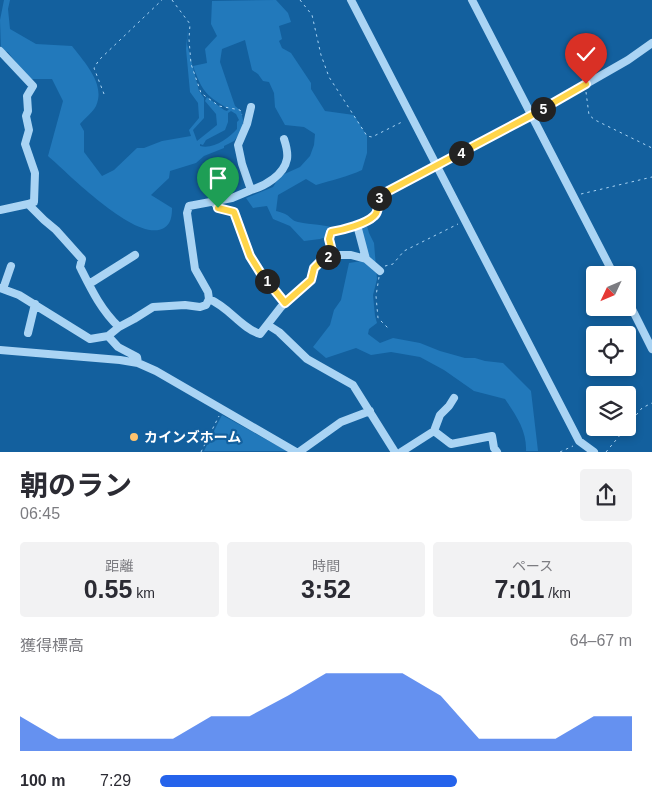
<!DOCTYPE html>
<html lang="ja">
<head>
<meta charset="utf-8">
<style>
	:root { --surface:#fff; --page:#f2f2f3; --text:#2b2b33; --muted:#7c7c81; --accent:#2563eb }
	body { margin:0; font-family:Arial,"Noto Sans JP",sans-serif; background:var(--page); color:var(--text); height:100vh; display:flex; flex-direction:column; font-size:19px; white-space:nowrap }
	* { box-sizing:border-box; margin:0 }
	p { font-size:16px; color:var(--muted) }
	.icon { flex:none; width:28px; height:28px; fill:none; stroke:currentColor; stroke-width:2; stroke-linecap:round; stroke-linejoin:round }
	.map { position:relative; height:452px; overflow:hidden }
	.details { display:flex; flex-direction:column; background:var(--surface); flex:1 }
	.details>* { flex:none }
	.needle { width:32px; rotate:226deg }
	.buttons { position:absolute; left:586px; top:266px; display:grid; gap:10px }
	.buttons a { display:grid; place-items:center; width:50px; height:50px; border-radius:5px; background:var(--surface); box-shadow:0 2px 8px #0003; font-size:25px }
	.pin { position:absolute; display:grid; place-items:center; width:42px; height:42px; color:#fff; margin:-51px -21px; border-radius:50% 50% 50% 0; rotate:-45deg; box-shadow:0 0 5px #0007 }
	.pin .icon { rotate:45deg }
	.km { position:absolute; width:25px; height:25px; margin:-12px; border-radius:50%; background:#222; color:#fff; font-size:14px; line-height:25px; text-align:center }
	.round { display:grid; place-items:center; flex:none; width:52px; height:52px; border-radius:5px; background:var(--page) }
	.summary { display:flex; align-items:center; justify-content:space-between; height:85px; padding:0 20px }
	h1 { font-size:28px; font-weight:700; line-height:38px }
	.metrics { display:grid; grid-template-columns:repeat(3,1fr); gap:8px; height:85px; padding:5px 20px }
	.metrics div { display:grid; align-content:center; border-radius:5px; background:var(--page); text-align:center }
	.metrics b { font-size:25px; font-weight:700 }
	.metrics small { font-size:14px; font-weight:400 }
	.metrics p { font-size:14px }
	.chart { height:140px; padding:10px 20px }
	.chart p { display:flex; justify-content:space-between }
	.chart svg { width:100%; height:90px; margin-top:5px; fill:var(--accent); opacity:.7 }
	ul { padding:0 20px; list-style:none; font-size:16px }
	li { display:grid; grid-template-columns:80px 60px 1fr; align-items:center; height:38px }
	li i { height:12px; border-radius:6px; background:var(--accent) }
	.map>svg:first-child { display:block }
</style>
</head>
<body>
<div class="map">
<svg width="652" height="452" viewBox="0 0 652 452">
	<rect width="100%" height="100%" fill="#13609e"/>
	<!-- green -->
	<path fill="#2279bb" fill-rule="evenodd" d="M 4,0 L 10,0 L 8,9 L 10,29 L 36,44 L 72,46 C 84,62 106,84 96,106 C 93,112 85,118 80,124 L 84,131 L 84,152 L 102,176 L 114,170 L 137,148 L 144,148 L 162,141 L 191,136 L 189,130 L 199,118 L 198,103 L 190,92 L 186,49 L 188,27 L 187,44 L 199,91 L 204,98 L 204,118 L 193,130 L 197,141 L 217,125 L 216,114 L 205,101 L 207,97 L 224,110 L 227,111 L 229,109 C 206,96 202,91 193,66 L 207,63 L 205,49 L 217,36 L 211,24 L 212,1 L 276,0 L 288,13 L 291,22 L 279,26 L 282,39 L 279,41 L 282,48 L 291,53 L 311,83 L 311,89 L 325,111 L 354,115 L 367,136 L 367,153 L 362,170 C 347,177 332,180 316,185 L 306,179 L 278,195 L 276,211 C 280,212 284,213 287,215 C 291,218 293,221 298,222 C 312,225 324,224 338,229 L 338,233 L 320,239 L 304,241 L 290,226 L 273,219 L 267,206 L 253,208 L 246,198 L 273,187 L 280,176 L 300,167 L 310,156 L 314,145 L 315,134 L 304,127 L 285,125 L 275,107 L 274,93 L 269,82 L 263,81 L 258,74 L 252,70 L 245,40 L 222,49 L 220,62 L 235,106 L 241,111 L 243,120 L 242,131 L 234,141 L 224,146 L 224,148 L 204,156 L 196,163 L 170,171 L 169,178 L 151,195 L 172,208 C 172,216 171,224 164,228 C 137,244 69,174 48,156 L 63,101 L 52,79 L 28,79 L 8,52 L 1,50 L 0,20 ZM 231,111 L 236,114 L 239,120 L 237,122 L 237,129 C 229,138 213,150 200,146 L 200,144 L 203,145 L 206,140 L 225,130 L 228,122 L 228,113 Z
		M 366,222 L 369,233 L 374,243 L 377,279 L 373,295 L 375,316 L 377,323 L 369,329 L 368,334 L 380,343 L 393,338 L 420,343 L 440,351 L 465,358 L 475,358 L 485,361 L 503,363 L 531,391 L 538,451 L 526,451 C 527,431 516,415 505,399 L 474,391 L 444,370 L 420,357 L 391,352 L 371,355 L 356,348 L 326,358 L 313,347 L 330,325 L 334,310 L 341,300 L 349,263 L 362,261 L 360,226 Z
		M 222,415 L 287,451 L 204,451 Z"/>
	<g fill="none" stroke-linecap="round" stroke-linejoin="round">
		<!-- path -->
		<path stroke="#aad4f4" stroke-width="1" stroke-dasharray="2.5 4" stroke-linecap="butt" d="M 172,0 L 190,24 L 189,39 L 191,64 L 201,93 L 219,106 L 240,110 L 242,115
			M 300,0 L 312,15 L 321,55 L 329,77 L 367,136 L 372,137 L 404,121
			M 586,92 L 589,115 L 595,120 L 652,148
			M 104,94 L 94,68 L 99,60 L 162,0
			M 581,194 L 652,177
			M 385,266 L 393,264 L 404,251 L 458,224
			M 379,277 L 376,296 L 378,318 L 388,328
			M 628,425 L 642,408 L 652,403
			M 201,452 L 219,416
			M 560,452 L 573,446
			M 606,452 L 626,428"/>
		<!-- minor -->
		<path stroke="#aad4f4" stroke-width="8" d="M 351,0 L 579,441 L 594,452
			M 472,0 L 614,275
			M 0,51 L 33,86 L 27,96 L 28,111 L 26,116 L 29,130 L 25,144 L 35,173 L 34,202 L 28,204
			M 251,190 C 265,186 284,175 287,159 C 288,153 286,145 284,139
			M 213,201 L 218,208 L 234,212 L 250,256 L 260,272 L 285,303
			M 0,210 L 28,204 L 44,220 L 56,230 L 82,259 L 80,267 C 91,289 101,310 119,327
			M 357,225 L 366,259
			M 333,255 L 329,239 L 331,232 C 343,230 365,224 374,216 C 379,211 378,203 379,196 L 532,115 L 628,60 L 652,43
			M 89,284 L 135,255
			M 0,288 L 19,295 L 90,339 L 108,336 L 119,327 L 134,319 L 153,307 L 185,305 L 200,307 L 206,305 L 209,299 L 208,292 L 195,269 L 187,213 L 189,206 L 232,198 L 251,190 L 242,164 L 238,145 L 247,124 L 251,107
			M 3,289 L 11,266
			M 209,299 C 229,307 241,328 260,334 L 281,307 L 311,280 L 314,268 L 322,260 L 333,255 L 351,255 L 366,259 L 380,271
			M 628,301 L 652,349
			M 268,325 L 279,332 L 307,359 L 353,385 L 395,452
			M 28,333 L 35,304
			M 108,336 L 118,347 L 137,357 L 138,363
			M 0,350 L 120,360 L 138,363 L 156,371 L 296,452
			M 434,431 L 451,444 L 492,436 L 494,448 L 497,452
			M 299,452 L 341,422 L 370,411
			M 401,452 L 434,431 L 440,415 L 449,406 L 454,398"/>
	</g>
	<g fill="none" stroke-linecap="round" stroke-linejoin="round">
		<defs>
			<path id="route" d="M 218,208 L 234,212 L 250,256 L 260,272 L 285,303 L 311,280 L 314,268 L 322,260 L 333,255 L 329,239 L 331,232 C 343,230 366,224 374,216 C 379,212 378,203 379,196 L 532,115 L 586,84"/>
		</defs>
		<!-- route casing -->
		<use href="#route" stroke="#fff" stroke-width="10"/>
		<!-- route -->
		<use href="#route" stroke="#ffd54a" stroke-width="6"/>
	</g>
	<!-- markers -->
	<circle fill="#ffc36d" stroke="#13609e" stroke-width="2" cx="134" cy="437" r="5"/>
	<g text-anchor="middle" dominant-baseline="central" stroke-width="4.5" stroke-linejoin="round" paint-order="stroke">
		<!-- poi labels -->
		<g font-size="14" font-weight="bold" fill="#fff" stroke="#13609e" text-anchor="start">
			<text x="144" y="437">カインズホーム</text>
		</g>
	</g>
</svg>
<div class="buttons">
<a><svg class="needle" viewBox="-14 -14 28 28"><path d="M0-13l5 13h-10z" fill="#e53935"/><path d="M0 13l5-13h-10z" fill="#7c7c81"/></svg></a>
<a><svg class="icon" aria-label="locate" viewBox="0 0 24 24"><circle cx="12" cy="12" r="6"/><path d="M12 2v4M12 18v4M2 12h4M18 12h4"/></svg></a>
<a><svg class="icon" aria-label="layers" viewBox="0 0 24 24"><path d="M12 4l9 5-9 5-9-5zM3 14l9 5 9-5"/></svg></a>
</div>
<div class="pin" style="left:218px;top:208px;background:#1e9e55"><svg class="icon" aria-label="arrive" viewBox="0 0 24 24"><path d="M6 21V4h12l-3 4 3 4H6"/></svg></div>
<div class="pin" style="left:586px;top:84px;background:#d93025"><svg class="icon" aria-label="check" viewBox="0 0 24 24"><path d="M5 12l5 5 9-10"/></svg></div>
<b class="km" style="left:267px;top:281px">1</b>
<b class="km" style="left:328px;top:257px">2</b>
<b class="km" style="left:379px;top:198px">3</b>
<b class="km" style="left:461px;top:153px">4</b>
<b class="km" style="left:543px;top:109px">5</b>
</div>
<section class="details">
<div class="summary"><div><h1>朝のラン</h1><p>06:45</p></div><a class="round"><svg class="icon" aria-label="share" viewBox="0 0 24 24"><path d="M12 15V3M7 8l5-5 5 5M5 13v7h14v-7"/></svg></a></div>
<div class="metrics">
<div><p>距離</p><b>0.55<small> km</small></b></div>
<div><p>時間</p><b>3:52</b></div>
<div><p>ペース</p><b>7:01<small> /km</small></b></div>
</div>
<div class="chart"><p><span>獲得標高</span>64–67 m</p>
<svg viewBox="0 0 160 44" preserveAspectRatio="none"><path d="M0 44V27L10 38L20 38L30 38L40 38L50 27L60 27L70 17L80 6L90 6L100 6L110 17L120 38L130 38L140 38L150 27L160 27V44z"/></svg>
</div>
<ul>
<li><b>100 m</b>7:29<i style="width:63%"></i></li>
</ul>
</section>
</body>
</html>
